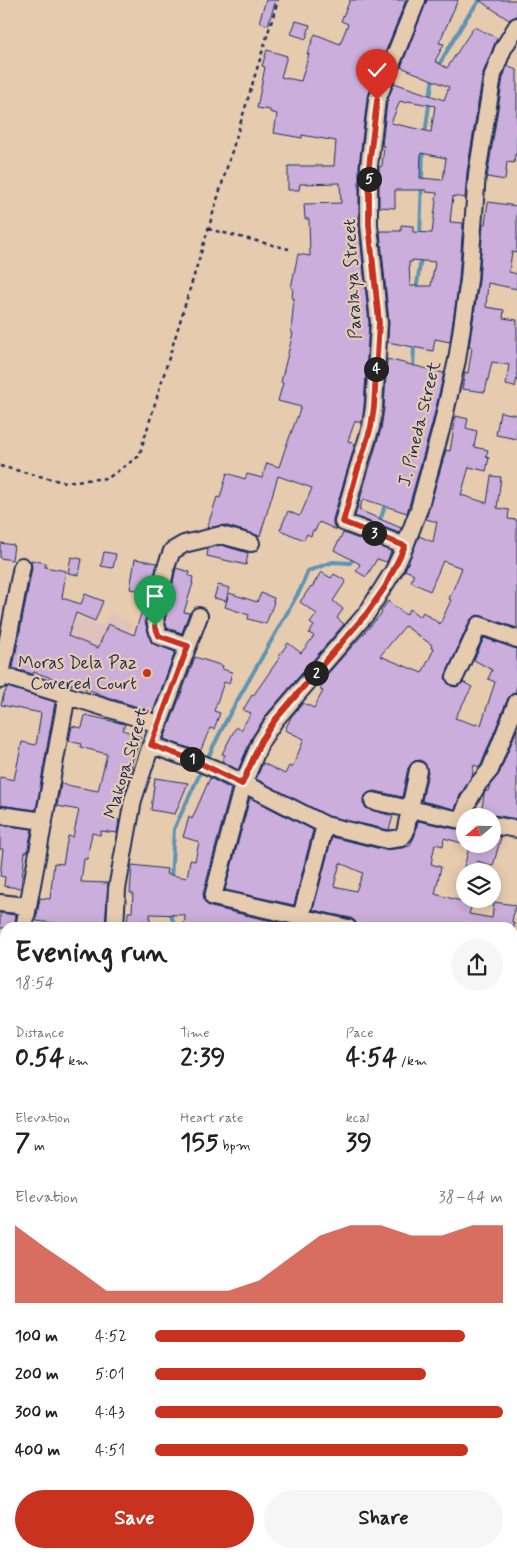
<!DOCTYPE html>
<html lang="en">
<head>
<meta charset="utf-8">
<style>
	:root { --surface:#fff; --page:#f6f6f6; --text:#222; --muted:#767676; --accent:#c8321e }
	body { margin:0; font-family:Mynerve,sans-serif; background:var(--page); color:var(--text); height:100vh; display:flex; flex-direction:column; font-size:19px; white-space:nowrap }
	* { box-sizing:border-box; margin:0 }
	p { font-size:16px; color:var(--muted) }
	.icon { flex:none; width:28px; height:28px; fill:none; stroke:currentColor; stroke-width:2; stroke-linecap:round; stroke-linejoin:round }
	.map { position:relative; flex:1; overflow:hidden }
	.panel { position:absolute; left:0px; top:922px; width:518px; height:636px; display:flex; flex-direction:column; background:var(--surface); border-radius:15px 15px 0 0; box-shadow:0 2px 12px #0003 }
	.panel>* { flex:none }
	.needle { width:32px; rotate:250deg }
	.buttons { position:absolute; left:456px; top:808px; display:grid; gap:10px }
	.buttons a { display:grid; place-items:center; width:45px; height:45px; border-radius:50%; background:var(--surface); box-shadow:0 2px 12px #0003; font-size:25px }
	.pin { position:absolute; display:grid; place-items:center; width:42px; height:42px; color:#fff; margin:-51px -21px; border-radius:50% 50% 50% 0; rotate:-45deg; box-shadow:0 0 5px #0007 }
	.pin .icon { rotate:45deg }
	.km { position:absolute; width:25px; height:25px; margin:-12px; border-radius:50%; background:#222; color:#fff; font-size:14px; line-height:25px; text-align:center }
	.round { display:grid; place-items:center; flex:none; width:52px; height:52px; border-radius:26px; background:var(--page) }
	.headline { display:flex; align-items:center; justify-content:space-between; height:85px; padding:0 15px }
	h1 { font-size:28px; font-weight:800; line-height:38px }
	.metrics { display:grid; grid-template-columns:repeat(3,1fr); gap:8px; height:85px; padding:5px 15px }
	.metrics div { display:grid; align-content:center }
	.metrics b { font-size:25px; font-weight:800 }
	.metrics small { font-size:14px; font-weight:400 }
	.metrics p { font-size:14px }
	.chart { height:140px; padding:10px 15px }
	.chart p { display:flex; justify-content:space-between }
	.chart svg { width:100%; height:90px; margin-top:5px; fill:var(--accent); opacity:.7 }
	.button { display:flex; gap:10px; margin-top:auto; padding:10px 15px }
	.button a { flex:1; height:58px; border-radius:30px; background:var(--accent); color:#fff; font-size:20px; font-weight:800; line-height:58px; text-align:center }
	.button a+a { background:var(--page); color:var(--text) }
	ul { padding:0 15px; list-style:none; font-size:16px }
	li { display:grid; grid-template-columns:80px 60px 1fr; align-items:center; height:38px }
	li i { height:12px; border-radius:6px; background:var(--accent) }
	.map>svg:first-child { display:block }
</style>
</head>
<body>
<div class="map">
<svg width="517" height="1558" viewBox="0 0 517 1558">
	<rect width="100%" height="100%" fill="#e7cbae"/>
	<filter id="ink" filterUnits="userSpaceOnUse"><feTurbulence type="fractalNoise" baseFrequency=".02" numOctaves="2"/><feDisplacementMap in="SourceGraphic" scale="10" xChannelSelector="R" yChannelSelector="G"/><feConvolveMatrix kernelMatrix="1 2 1 2 8 2 1 2 1" color-interpolation-filters="sRGB"/></filter>
	<g filter="url(#ink)">
		<!-- built -->
		<path fill="#dfc2bc" d="M 47,601 L 78,612 L 76,617 L 103,626 L 109,614 L 132,624 L 103,700 L 32,675 Z
			M 513,1422 L 517,1425 L 517,1558 L 506,1558 L 499,1554 L 512,1554 Z"/>
		<g fill="none" stroke-linecap="round" stroke-linejoin="round">
			<!-- stream -->
			<path stroke="#5f93b4" stroke-width="4" d="M 437,68 L 467,17 L 480,0
				M 425,134 L 433,76
				M 420,236 L 423,148
				M 416,291 L 421,258
				M 413,371 L 414,343
				M 374,529 L 382,515 L 386,501
				M 206,761 L 228,717 L 300,590 L 308,571 L 333,562 L 350,563 L 356,556
				M 171,879 L 174,829 L 203,767
				M 170,911 L 175,928
				M 512,1072 L 517,1072"/>
		</g>
		<!-- building -->
		<path fill="#cbaedb" stroke="#1b2f5e" fill-rule="evenodd" d="M 266,0 L 276,0 L 268,25 L 259,22 Z
			M 350,0 L 406,0 L 383,58 L 376,55 L 368,76 L 375,78 L 367,99 L 359,166 L 359,226 L 369,323 L 364,406 L 362,423 L 355,421 L 348,441 L 355,444 L 333,519 L 333,525 L 337,530 L 319,522 L 315,531 L 313,530 L 311,536 L 307,534 L 304,540 L 280,530 L 288,511 L 299,516 L 301,514 L 312,488 L 278,476 L 260,536 L 224,525 L 207,528 L 217,497 L 220,498 L 227,473 L 245,479 L 247,474 L 262,478 L 267,463 L 279,467 L 285,449 L 301,407 L 278,401 L 283,383 L 281,382 L 293,333 L 291,332 L 294,298 L 292,298 L 293,288 L 291,288 L 298,254 L 310,256 L 309,219 L 305,219 L 304,204 L 341,203 L 340,183 L 300,184 L 299,190 L 288,190 L 288,166 L 334,166 L 336,141 L 302,135 L 302,138 L 274,133 L 277,114 L 270,112 L 270,110 L 257,108 L 265,67 L 262,66 L 267,50 L 287,56 L 281,77 L 301,81 L 309,54 L 307,54 L 315,34 L 340,44 L 348,24 L 341,21 Z
			M 427,0 L 458,0 L 439,43 L 444,44 L 435,61 L 447,68 L 474,27 L 497,38 L 483,73 L 467,172 L 465,198 L 453,196 L 450,222 L 463,223 L 459,279 L 450,342 L 435,339 L 433,351 L 388,342 L 389,322 L 380,231 L 401,231 L 401,225 L 413,226 L 413,232 L 432,233 L 437,193 L 426,192 L 426,190 L 395,190 L 395,208 L 379,207 L 379,167 L 382,166 L 384,146 L 382,146 L 387,102 L 394,83 L 444,100 L 449,87 L 401,67 ZM 400,101 L 407,103 L 408,101 L 435,106 L 431,132 L 391,123 ZM 421,153 L 446,158 L 443,180 L 420,178 ZM 412,260 L 435,262 L 431,286 L 410,286 L 409,262 L 412,262 Z
			M 479,0 L 517,0 L 517,16 L 509,20 Z
			M 296,21 L 310,25 L 306,39 L 291,34 Z
			M 507,66 L 517,70 L 517,155 L 515,154 L 514,163 L 507,162 L 505,180 L 487,177 L 503,78 Z
			M 488,202 L 517,206 L 517,253 L 512,252 L 509,272 L 517,274 L 517,289 L 488,283 L 486,307 L 504,310 L 503,318 L 517,320 L 517,378 L 515,387 L 506,385 L 509,365 L 492,362 L 485,392 L 462,389 L 465,372 L 468,373 L 472,348 L 469,347 L 479,281 L 483,224 L 485,224 Z
			M 387,359 L 444,373 L 432,424 L 407,513 L 363,499 L 359,510 L 401,528 L 399,533 L 355,516 L 381,429 L 384,408 Z
			M 500,412 L 517,415 L 517,439 L 496,435 Z
			M 456,416 L 468,419 L 466,428 L 477,431 L 474,447 L 488,450 L 486,457 L 489,458 L 486,471 L 469,467 L 461,495 L 487,503 L 491,476 L 501,477 L 497,508 L 509,510 L 508,519 L 517,520 L 517,628 L 482,616 L 477,615 L 470,620 L 445,677 L 447,682 L 451,686 L 456,687 L 463,682 L 472,687 L 455,718 L 476,725 L 477,723 L 481,725 L 495,682 L 488,679 L 492,670 L 474,660 L 484,638 L 517,649 L 517,686 L 515,692 L 508,698 L 481,765 L 479,767 L 474,765 L 472,776 L 460,795 L 455,809 L 422,801 L 428,772 L 425,763 L 420,760 L 414,761 L 408,768 L 402,797 L 375,791 L 370,792 L 363,798 L 363,804 L 367,809 L 393,816 L 389,830 L 328,816 L 256,779 L 263,763 L 285,774 L 289,766 L 292,768 L 304,739 L 285,730 L 291,717 L 303,703 L 314,708 L 323,691 L 320,690 L 325,680 L 323,679 L 382,613 L 381,611 L 388,601 L 406,615 L 410,609 L 420,617 L 423,612 L 440,624 L 451,600 L 449,599 L 462,568 L 443,561 L 430,591 L 411,582 L 414,574 L 405,570 L 419,536 L 433,542 L 437,522 L 426,519 L 446,450 L 450,451 ZM 405,626 L 432,645 L 431,648 L 434,649 L 422,673 L 380,656 Z
			M 343,533 L 391,551 L 387,562 L 377,559 L 366,577 L 356,571 L 360,564 L 334,550 Z
			M 0,543 L 14,545 L 12,560 L 0,558 Z
			M 221,545 L 248,553 L 246,565 L 207,556 L 208,548 Z
			M 104,552 L 116,554 L 113,568 L 101,566 Z
			M 71,557 L 82,559 L 79,575 L 68,573 Z
			M 135,559 L 157,563 L 151,592 L 130,589 Z
			M 31,560 L 46,563 L 45,567 L 66,571 L 62,598 L 81,604 L 85,594 L 103,601 L 95,621 L 76,613 L 68,636 L 98,648 L 108,624 L 134,635 L 142,611 L 146,613 L 145,622 L 151,642 L 175,652 L 153,712 L 110,698 L 72,683 L 72,685 L 34,672 L 33,674 L 13,668 L 32,568 Z
			M 176,568 L 190,572 L 189,576 L 193,577 L 192,583 L 193,583 L 184,612 L 189,613 L 182,633 L 167,628 L 165,620 Z
			M 321,572 L 331,578 L 334,574 L 346,581 L 333,601 L 343,609 L 337,618 L 344,624 L 267,714 L 252,737 L 238,770 L 222,761 L 225,755 L 222,754 L 236,727 L 241,730 L 251,713 L 243,710 L 252,695 L 253,696 L 280,657 L 279,656 L 288,643 L 301,653 L 314,636 L 309,633 L 314,626 L 310,623 L 317,614 L 300,602 L 311,586 L 312,587 Z
			M 218,585 L 230,588 L 226,601 L 214,598 Z
			M 229,593 L 257,602 L 261,593 L 274,598 L 273,602 L 274,602 L 266,624 L 248,619 L 249,615 L 225,607 Z
			M 195,657 L 223,666 L 222,669 L 232,672 L 229,684 L 224,682 L 214,711 L 220,713 L 214,729 L 210,728 L 200,752 L 164,739 Z
			M 7,687 L 55,702 L 36,810 L 0,805 L 0,777 L 14,780 L 22,742 L 36,745 L 41,713 L 1,705 L 4,693 L 5,693 Z
			M 85,715 L 125,724 L 123,730 L 141,737 L 131,765 L 132,765 L 123,800 L 116,799 L 112,819 L 119,820 L 117,833 L 101,831 L 100,835 L 92,833 L 87,859 L 84,859 L 81,882 L 108,883 L 105,928 L 79,928 L 79,926 L 36,921 L 40,898 L 50,899 L 54,863 L 63,864 L 68,836 L 73,837 L 79,810 L 57,806 L 61,784 L 98,791 L 107,754 L 80,747 L 81,744 L 69,741 L 72,726 L 82,728 Z
			M 517,729 L 517,819 L 494,815 L 485,816 L 486,808 L 482,808 L 484,794 L 486,791 L 488,791 L 490,785 L 499,774 Z
			M 155,778 L 188,783 L 175,814 L 151,810 Z
			M 210,778 L 231,789 L 203,894 L 206,904 L 211,907 L 301,928 L 184,928 L 185,915 L 150,914 L 150,921 L 142,921 L 142,928 L 127,928 L 128,912 L 132,912 L 133,893 L 130,893 L 132,865 L 167,869 L 166,874 L 187,878 L 190,860 L 195,861 L 199,842 L 183,837 L 189,817 L 192,819 Z
			M 250,798 L 313,830 L 294,905 L 225,890 Z
			M 418,821 L 465,831 L 465,844 L 444,838 L 443,846 L 435,844 L 431,864 L 441,867 L 435,894 L 472,904 L 469,914 L 492,918 L 494,902 L 515,905 L 512,922 L 514,923 L 514,928 L 358,928 L 355,921 L 351,918 L 313,910 L 332,837 L 385,850 L 402,848 L 410,846 L 415,835 ZM 340,863 L 363,873 L 356,891 L 334,886 Z
			M 0,825 L 32,829 L 27,852 L 25,852 L 21,887 L 19,888 L 4,886 L 5,877 L 0,876 L 3,849 L 0,849 Z
			M 492,835 L 501,837 L 493,866 L 477,861 L 475,871 L 463,871 L 470,844 L 492,844 Z
			M 0,913 L 16,915 L 14,928 L 0,928 Z"/>
		<g fill="none" stroke-linecap="round" stroke-linejoin="round">
			<defs>
				<path id="minor" d="M 405,546 L 343,522 L 356,475 L 371,427 L 374,407 L 379,323 L 369,225 L 369,166 L 377,100 L 417,0
					M 188,646 L 159,636 L 155,620 L 166,567 L 172,551 L 184,544 L 221,535 L 251,543
					M 1,675 L 158,724
					M 455,677 L 479,625 L 517,639
					M 0,680 L 22,566
					M 151,745 L 196,761 L 215,769 L 325,825 L 387,840 L 401,838 L 405,833 L 418,770
					M 373,801 L 465,821
					M 0,815 L 44,821
					M 466,816 L 465,810 L 469,800 L 478,784 L 490,770 L 517,702
					M 492,825 L 517,829
					M 0,903 L 27,906
					M 301,917 L 325,825
					M 24,928 L 67,695
					M 115,928 L 117,889 L 133,800 L 151,745 L 199,616
					M 348,928 L 213,897 L 243,784 L 261,741 L 275,720 L 367,613 L 394,570 L 405,546 L 419,509 L 442,426 L 457,360 L 469,280 L 477,174 L 493,75 L 503,49 L 517,26
					M 0,989 L 5,989
					M 0,1076 L 5,1076
					M 512,1121 L 517,1121
					M 512,1264 L 517,1266
					M 0,1331 L 5,1334
					M 0,1385 L 1,1384
					M 512,1406 L 517,1409
					M 0,1430 L 5,1433
					M 512,1550 L 517,1553
					M 11,1554 L 18,1558
					M 215,1554 L 222,1558
					M 179,1558 L 181,1554"/>
			</defs>
			<!-- minor casing -->
			<use href="#minor" stroke="#1b2f5e" stroke-width="20"/>
			<!-- path -->
			<path stroke="#1b2f5e" stroke-width="2.5" stroke-dasharray="4 4" stroke-linecap="butt" d="M 208,229 L 289,249
				M 0,466 L 63,482 L 108,478 L 139,456 L 278,0"/>
			<!-- minor -->
			<use href="#minor" stroke="#e7cbae" stroke-width="16"/>
		</g>
	</g>
	<g fill="none" stroke-linecap="round" stroke-linejoin="round" filter="url(#ink)">
		<defs>
			<path id="route" d="M 155,626 L 159,636 L 188,646 L 151,745 L 196,761 L 242,784 L 261,741 L 275,720 L 367,613 L 385,587 L 405,546 L 343,522 L 356,475 L 371,427 L 374,407 L 379,322 L 369,225 L 369,166 L 377,100"/>
		</defs>
		<!-- route casing -->
		<use href="#route" stroke="#fff" stroke-width="10"/>
		<!-- route -->
		<use href="#route" stroke="#c8321e" stroke-width="6"/>
	</g>
	<!-- markers -->
	<circle fill="#c8321e" stroke="#e7cbae" stroke-width="2" cx="147" cy="673" r="5"/>
	<g text-anchor="middle" dominant-baseline="central" stroke-width="4.5" stroke-linejoin="round" paint-order="stroke">
		<!-- street labels -->
		<g font-size="18" fill="#1b2f5e" stroke="#e7cbae">
			<text transform="translate(353 279) rotate(-93)">Paralaya Street</text>
			<text transform="translate(420 424) rotate(-76)">J. Pineda Street</text>
			<text transform="translate(127 763) rotate(-73)">Makopa Street</text>
		</g>
		<!-- poi labels -->
		<g font-size="18" fill="#1b2f5e" stroke="#e7cbae" text-anchor="end">
			<text x="137" y="663">Moras Dela Paz<tspan x="137" dy="21">Covered Court</tspan></text>
		</g>
	</g>
</svg>
<div class="buttons">
<a><svg class="needle" viewBox="-14 -14 28 28"><path d="M0-13l5 13h-10z" fill="#e53935"/><path d="M0 13l5-13h-10z" fill="#767676"/></svg></a>
<a><svg class="icon" aria-label="layers" viewBox="0 0 24 24"><path d="M12 4l9 5-9 5-9-5zM3 14l9 5 9-5"/></svg></a>
</div>
<div class="pin" style="left:155px;top:626px;background:#1e9e55"><svg class="icon" aria-label="arrive" viewBox="0 0 24 24"><path d="M6 21V4h12l-3 4 3 4H6"/></svg></div>
<div class="pin" style="left:377px;top:100px;background:#d93025"><svg class="icon" aria-label="check" viewBox="0 0 24 24"><path d="M5 12l5 5 9-10"/></svg></div>
<b class="km" style="left:192px;top:759px">1</b>
<b class="km" style="left:316px;top:673px">2</b>
<b class="km" style="left:374px;top:533px">3</b>
<b class="km" style="left:376px;top:369px">4</b>
<b class="km" style="left:369px;top:179px">5</b>
<section class="panel">
<div class="headline"><div><h1>Evening run</h1><p>18:54</p></div><a class="round"><svg class="icon" aria-label="share" viewBox="0 0 24 24"><path d="M12 15V3M7 8l5-5 5 5M5 13v7h14v-7"/></svg></a></div>
<div class="metrics">
<div><p>Distance</p><b>0.54<small> km</small></b></div>
<div><p>Time</p><b>2:39</b></div>
<div><p>Pace</p><b>4:54<small> /km</small></b></div>
</div>
<div class="metrics">
<div><p>Elevation</p><b>7<small> m</small></b></div>
<div><p>Heart rate</p><b>155<small> bpm</small></b></div>
<div><p>kcal</p><b>39</b></div>
</div>
<div class="chart"><p><span>Elevation</span>38–44 m</p>
<svg viewBox="0 0 160 44" preserveAspectRatio="none"><path d="M0 44V6L10 17L20 27L30 38L40 38L50 38L60 38L70 38L80 33L90 22L100 11L110 6L120 6L130 11L140 11L150 6L160 6V44z"/></svg>
</div>
<ul>
<li><b>100 m</b>4:52<i style="width:89%"></i></li>
<li><b>200 m</b>5:01<i style="width:78%"></i></li>
<li><b>300 m</b>4:43<i style="width:100%"></i></li>
<li><b>400 m</b>4:51<i style="width:90%"></i></li>
</ul>
<div class="button"><a>Save</a><a>Share</a></div>
</section>
</div>
</body>
</html>
